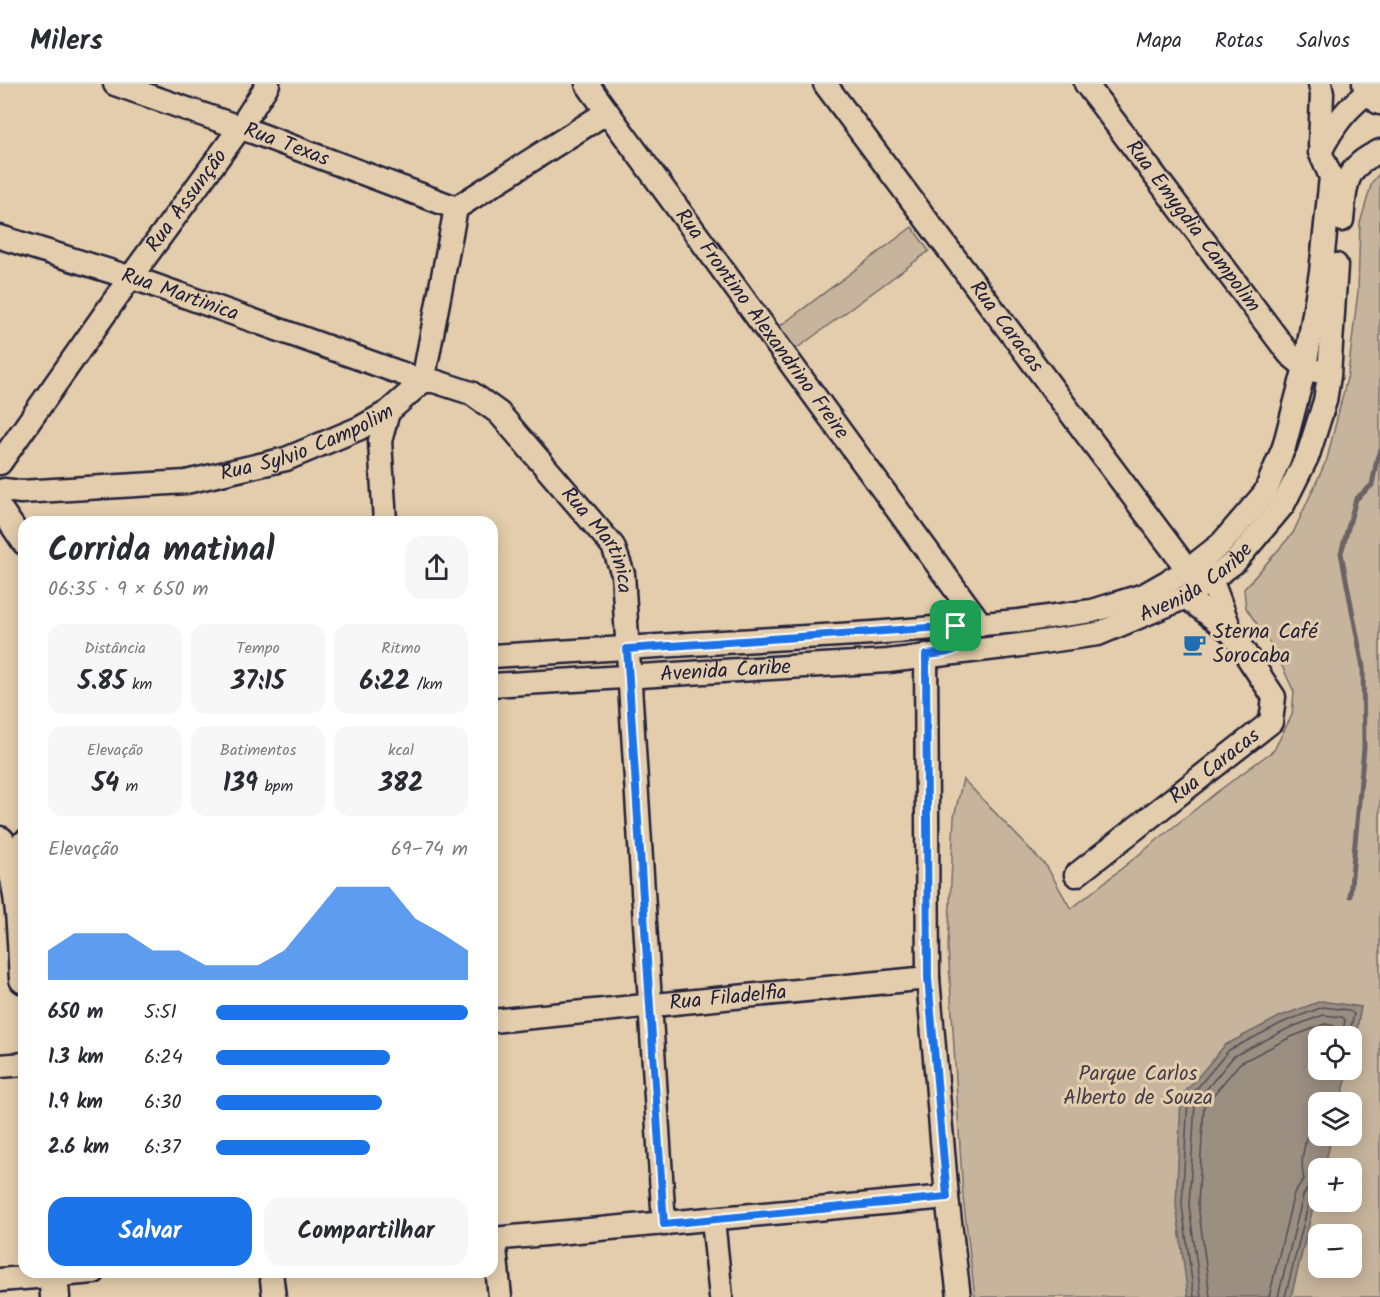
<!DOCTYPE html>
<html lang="pt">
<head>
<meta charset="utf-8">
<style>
	:root { --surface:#fff; --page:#f7f7f7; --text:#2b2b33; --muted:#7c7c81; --line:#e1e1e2; --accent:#1a73e8 }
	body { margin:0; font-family:Kalam,sans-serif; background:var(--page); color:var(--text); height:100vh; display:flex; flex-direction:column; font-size:22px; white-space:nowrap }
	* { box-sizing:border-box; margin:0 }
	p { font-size:20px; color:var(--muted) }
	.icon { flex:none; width:33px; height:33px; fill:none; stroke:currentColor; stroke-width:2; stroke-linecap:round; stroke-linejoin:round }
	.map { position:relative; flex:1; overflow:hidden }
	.details { position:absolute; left:18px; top:432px; width:480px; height:762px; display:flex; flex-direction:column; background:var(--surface); border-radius:18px; box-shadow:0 3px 15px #0003 }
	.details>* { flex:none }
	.buttons { position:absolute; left:1308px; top:942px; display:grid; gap:12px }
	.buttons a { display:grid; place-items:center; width:54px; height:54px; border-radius:12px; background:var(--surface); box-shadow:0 3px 15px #0003; font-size:30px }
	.pin { position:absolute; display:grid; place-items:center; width:51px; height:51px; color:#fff; margin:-26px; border-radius:12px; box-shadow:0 3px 9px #0006 }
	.round { display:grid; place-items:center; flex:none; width:63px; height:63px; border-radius:18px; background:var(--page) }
	.head { display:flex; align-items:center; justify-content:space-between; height:102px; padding:0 30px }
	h1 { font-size:33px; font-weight:700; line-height:45px }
	.stats { display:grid; grid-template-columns:repeat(3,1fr); gap:9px; height:102px; padding:6px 30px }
	.stats div { display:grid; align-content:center; border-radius:15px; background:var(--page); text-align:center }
	.stats b { font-size:26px; font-weight:700 }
	.stats small { font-size:16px; font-weight:400 }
	.stats p { font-size:16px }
	.chart { height:168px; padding:12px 30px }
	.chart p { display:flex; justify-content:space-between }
	.chart svg { width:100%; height:108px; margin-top:6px; fill:var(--accent); opacity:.7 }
	.button { display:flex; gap:12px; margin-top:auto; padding:12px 30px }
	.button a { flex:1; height:69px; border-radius:18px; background:var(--accent); color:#fff; font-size:24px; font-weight:700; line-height:69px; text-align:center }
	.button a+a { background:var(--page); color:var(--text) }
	ul { padding:0 30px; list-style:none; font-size:20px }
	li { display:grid; grid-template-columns:96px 72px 1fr; align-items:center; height:45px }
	li i { height:15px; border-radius:8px; background:var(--accent) }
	header { display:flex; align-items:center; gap:36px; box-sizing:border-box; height:84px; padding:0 30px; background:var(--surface); border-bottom:2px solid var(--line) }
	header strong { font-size:28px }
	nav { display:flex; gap:33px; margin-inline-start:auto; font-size:21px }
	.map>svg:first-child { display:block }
</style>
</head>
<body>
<header>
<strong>Milers</strong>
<nav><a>Mapa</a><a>Rotas</a><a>Salvos</a></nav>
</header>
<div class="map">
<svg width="1380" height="1213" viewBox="0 0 1380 1213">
	<rect width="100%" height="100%" fill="#e3cdac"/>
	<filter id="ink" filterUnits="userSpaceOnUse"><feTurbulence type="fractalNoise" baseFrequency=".0167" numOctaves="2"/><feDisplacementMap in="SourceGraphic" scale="12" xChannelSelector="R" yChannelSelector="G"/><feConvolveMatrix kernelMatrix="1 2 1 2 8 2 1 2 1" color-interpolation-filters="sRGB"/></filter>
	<g filter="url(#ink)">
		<!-- green -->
		<path fill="#c7b49c" stroke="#746b6c" stroke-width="1.5" fill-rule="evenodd" d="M 1380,89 L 1380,1213 L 975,1213 L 963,1113 L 948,863 L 954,733 L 963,695 L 1047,783 L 1071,825 L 1217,708 L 1274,666 L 1292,631 L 1294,608 L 1275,567 L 1246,524 L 1244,505 L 1293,449 L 1327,375 L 1348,290 L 1358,207 L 1360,139 L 1372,98 ZM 1318,952 L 1352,952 L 1352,986 L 1318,986 ZM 1318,1018 L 1352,1018 L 1352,1052 L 1318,1052 ZM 1318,1084 L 1352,1084 L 1352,1118 L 1318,1118 ZM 1318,1150 L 1352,1150 L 1352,1184 L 1318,1184 Z
			M 912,143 L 929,167 L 796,265 L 779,243 Z"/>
		<!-- water -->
		<path fill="#9b8f82" stroke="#6b6366" stroke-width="1.5" d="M 1321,917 L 1361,923 L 1352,972 L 1352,952 L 1318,952 L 1318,986 L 1349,986 L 1340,1018 L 1318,1018 L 1318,1052 L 1332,1052 L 1324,1084 L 1318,1084 L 1318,1104 L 1291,1213 L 1188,1213 L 1176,1121 L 1181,1013 L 1225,961 L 1281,932 Z"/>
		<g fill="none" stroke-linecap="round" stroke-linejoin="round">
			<!-- shore -->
			<path stroke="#524e57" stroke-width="1.5" d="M 1194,1213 L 1182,1121 L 1188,1015 L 1229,966 L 1284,938 L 1323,923 L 1348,926 L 1354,930 L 1349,952
				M 1201,1213 L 1189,1121 L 1195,1019 L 1234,972 L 1287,945 L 1323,931 L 1342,933 L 1345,936 L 1342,952
				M 1210,1213 L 1198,1120 L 1204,1022 L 1240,979 L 1291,953 L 1325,940 L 1334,942 L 1332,952
				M 1269,1213 L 1294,1109 L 1304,1095 C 1299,1078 1305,1047 1318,1034
				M 1278,1213 L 1303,1112 L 1308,1104 L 1318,1099
				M 1285,1213 L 1310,1114 L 1313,1110 L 1318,1109"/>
			<!-- stream -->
			<path stroke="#6b6366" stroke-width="5" d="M 1350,812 L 1364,664 L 1363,583 L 1341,469 L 1356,415 L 1372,401 L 1377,375 L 1380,367"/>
			<defs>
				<g id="minor">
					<path id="s1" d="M 115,0 L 253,48 L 456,124"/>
					<path id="s2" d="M 587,0 L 980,539"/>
					<path id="s3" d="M 825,0 L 1188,486"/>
					<path id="s4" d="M 1086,0 L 1289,270 L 1305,283 L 1316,287"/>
					<path d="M 1320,61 L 1322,10 L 1320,0"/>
					<path d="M 456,124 L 607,28"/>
					<path d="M 1342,136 C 1346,100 1343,84 1380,67"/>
					<path id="s5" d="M 0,153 L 145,198 L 423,297 L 434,297 L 471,309 L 499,329 L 613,462 L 623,490 L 664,1140"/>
					<path id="s6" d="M 0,379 L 130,194 L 240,44 L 268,0"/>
					<path id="s7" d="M 4,406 L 21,408 L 186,398 L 286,375 L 360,344 L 388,328 L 423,297 L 456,124"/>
					<path d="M 0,424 L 24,459"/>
					<path d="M 385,438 L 380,357 L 388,328"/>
					<path d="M 1186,513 L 1231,548"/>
					<path d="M 926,571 L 928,894 L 947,1113 L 959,1213"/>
					<path d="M 492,572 L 872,549 L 1019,537 L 1092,527 L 1144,511 L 1188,486 L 1221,460 L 1265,409 L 1284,363 L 1305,283 L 1321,188 L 1331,93 L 1320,68 C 1333,42 1347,23 1371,6"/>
					<path id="s8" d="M 492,601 L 888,577 L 1021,561 L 1098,550 L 1186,513 L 1235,478 L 1283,421 L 1308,371 L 1325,317 L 1329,292 L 1336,181"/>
					<path d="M 0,769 L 8,769 L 24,758"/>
					<path id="s9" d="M 1076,791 L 1271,638 L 1274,613 L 1231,548 L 1211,495"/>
					<path id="s10" d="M 492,937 L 928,894"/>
					<path d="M 0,982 L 24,980"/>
					<path d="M 713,1136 L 721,1213"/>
					<path d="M 492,1155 L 947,1113"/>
					<path d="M 494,1155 L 500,1213"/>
					<path d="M 271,1188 L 274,1213"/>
					<path d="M 0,1196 L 94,1188"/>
				</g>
				<path id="major" d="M 1367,0 L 1380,16
					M 0,757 C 23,790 21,855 24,895
					M 53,1188 L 55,1213"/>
			</defs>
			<!-- minor casing -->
			<use href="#minor" stroke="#22223b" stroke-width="27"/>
			<!-- major casing -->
			<use href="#major" stroke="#22223b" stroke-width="33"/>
			<!-- minor -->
			<use href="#minor" stroke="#e3cdac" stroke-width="22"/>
			<!-- major -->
			<use href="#major" stroke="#e3cdac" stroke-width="28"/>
		</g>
	</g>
	<g fill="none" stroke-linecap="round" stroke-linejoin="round" filter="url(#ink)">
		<defs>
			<path id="route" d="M 956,542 C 973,569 944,569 926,571 L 928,894 L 947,1113 L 664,1140 L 627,565 Z"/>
		</defs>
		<!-- route casing -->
		<use href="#route" stroke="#fff" stroke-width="12"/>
		<!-- route -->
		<use href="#route" stroke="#1a73e8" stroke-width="8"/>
	</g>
	<!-- icons -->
	<defs>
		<symbol id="cafe-bare" viewBox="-9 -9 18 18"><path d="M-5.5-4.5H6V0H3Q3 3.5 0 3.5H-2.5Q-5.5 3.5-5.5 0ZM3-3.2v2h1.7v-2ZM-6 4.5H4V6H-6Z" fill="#1f6fb2" stroke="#e3cdac" stroke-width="2.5" paint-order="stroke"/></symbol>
	</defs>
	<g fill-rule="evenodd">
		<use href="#cafe-bare" x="1178" y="544" width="33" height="33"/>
	</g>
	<g text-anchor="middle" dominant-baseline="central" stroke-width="6" stroke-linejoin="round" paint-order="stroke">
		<!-- street labels -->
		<g font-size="21" fill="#22223b" stroke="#e3cdac">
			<text stroke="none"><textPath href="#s1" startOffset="182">Rua Texas</textPath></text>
			<text stroke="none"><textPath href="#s6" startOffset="322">Rua Assunção</textPath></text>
			<text stroke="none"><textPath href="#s4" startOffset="178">Rua Emygdia Campolim</textPath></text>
			<text stroke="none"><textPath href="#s5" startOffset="189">Rua Martinica</textPath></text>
			<text stroke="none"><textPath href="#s2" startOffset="297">Rua Frontino Alexandrino Freire</textPath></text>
			<text stroke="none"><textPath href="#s3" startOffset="303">Rua Caracas</textPath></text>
			<text stroke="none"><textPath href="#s7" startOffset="310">Rua Sylvio Campolim</textPath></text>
			<text stroke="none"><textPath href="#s5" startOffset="694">Rua Martinica</textPath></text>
			<text stroke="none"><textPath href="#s8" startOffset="720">Avenida Caribe</textPath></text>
			<text stroke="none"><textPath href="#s8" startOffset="234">Avenida Caribe</textPath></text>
			<text stroke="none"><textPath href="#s9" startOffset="176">Rua Caracas</textPath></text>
			<text stroke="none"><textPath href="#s10" startOffset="237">Rua Filadelfia</textPath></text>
		</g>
		<!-- poi labels -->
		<g font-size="21" fill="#22223b" stroke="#e3cdac" text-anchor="start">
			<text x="1213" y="548">Sterna Café<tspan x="1213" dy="24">Sorocaba</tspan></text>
		</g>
		<!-- park labels -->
		<g font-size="21" fill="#433f4e" stroke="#e3cdac">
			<text x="1138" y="990">Parque Carlos<tspan x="1138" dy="24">Alberto de Souza</tspan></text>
		</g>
	</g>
</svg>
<div class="buttons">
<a><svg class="icon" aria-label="locate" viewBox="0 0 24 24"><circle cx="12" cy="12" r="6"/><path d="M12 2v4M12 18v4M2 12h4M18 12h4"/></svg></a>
<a><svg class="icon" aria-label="layers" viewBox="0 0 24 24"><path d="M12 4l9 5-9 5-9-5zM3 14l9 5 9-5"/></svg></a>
<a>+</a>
<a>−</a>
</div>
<div class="pin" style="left:956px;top:542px;background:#1e9e55"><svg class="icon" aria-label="arrive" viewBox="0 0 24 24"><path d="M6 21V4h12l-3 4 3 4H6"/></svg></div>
<section class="details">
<div class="head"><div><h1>Corrida matinal</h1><p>06:35 · 9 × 650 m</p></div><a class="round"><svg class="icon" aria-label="share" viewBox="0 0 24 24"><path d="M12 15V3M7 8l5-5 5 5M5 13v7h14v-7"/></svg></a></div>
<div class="stats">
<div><p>Distância</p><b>5.85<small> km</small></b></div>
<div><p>Tempo</p><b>37:15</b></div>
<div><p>Ritmo</p><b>6:22<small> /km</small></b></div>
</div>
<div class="stats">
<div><p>Elevação</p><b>54<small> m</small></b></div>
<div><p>Batimentos</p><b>139<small> bpm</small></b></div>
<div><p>kcal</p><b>382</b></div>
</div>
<div class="chart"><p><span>Elevação</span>69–74 m</p>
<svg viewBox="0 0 160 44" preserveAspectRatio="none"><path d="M0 44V32L10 25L20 25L30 25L40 32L50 32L60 38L70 38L80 38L90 32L100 19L110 6L120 6L130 6L140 19L150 25L160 32V44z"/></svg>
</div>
<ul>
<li><b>650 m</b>5:51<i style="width:100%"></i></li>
<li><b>1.3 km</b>6:24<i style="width:69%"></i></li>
<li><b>1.9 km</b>6:30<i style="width:66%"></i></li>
<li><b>2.6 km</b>6:37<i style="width:61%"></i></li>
</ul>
<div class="button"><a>Salvar</a><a>Compartilhar</a></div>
</section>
</div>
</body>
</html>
